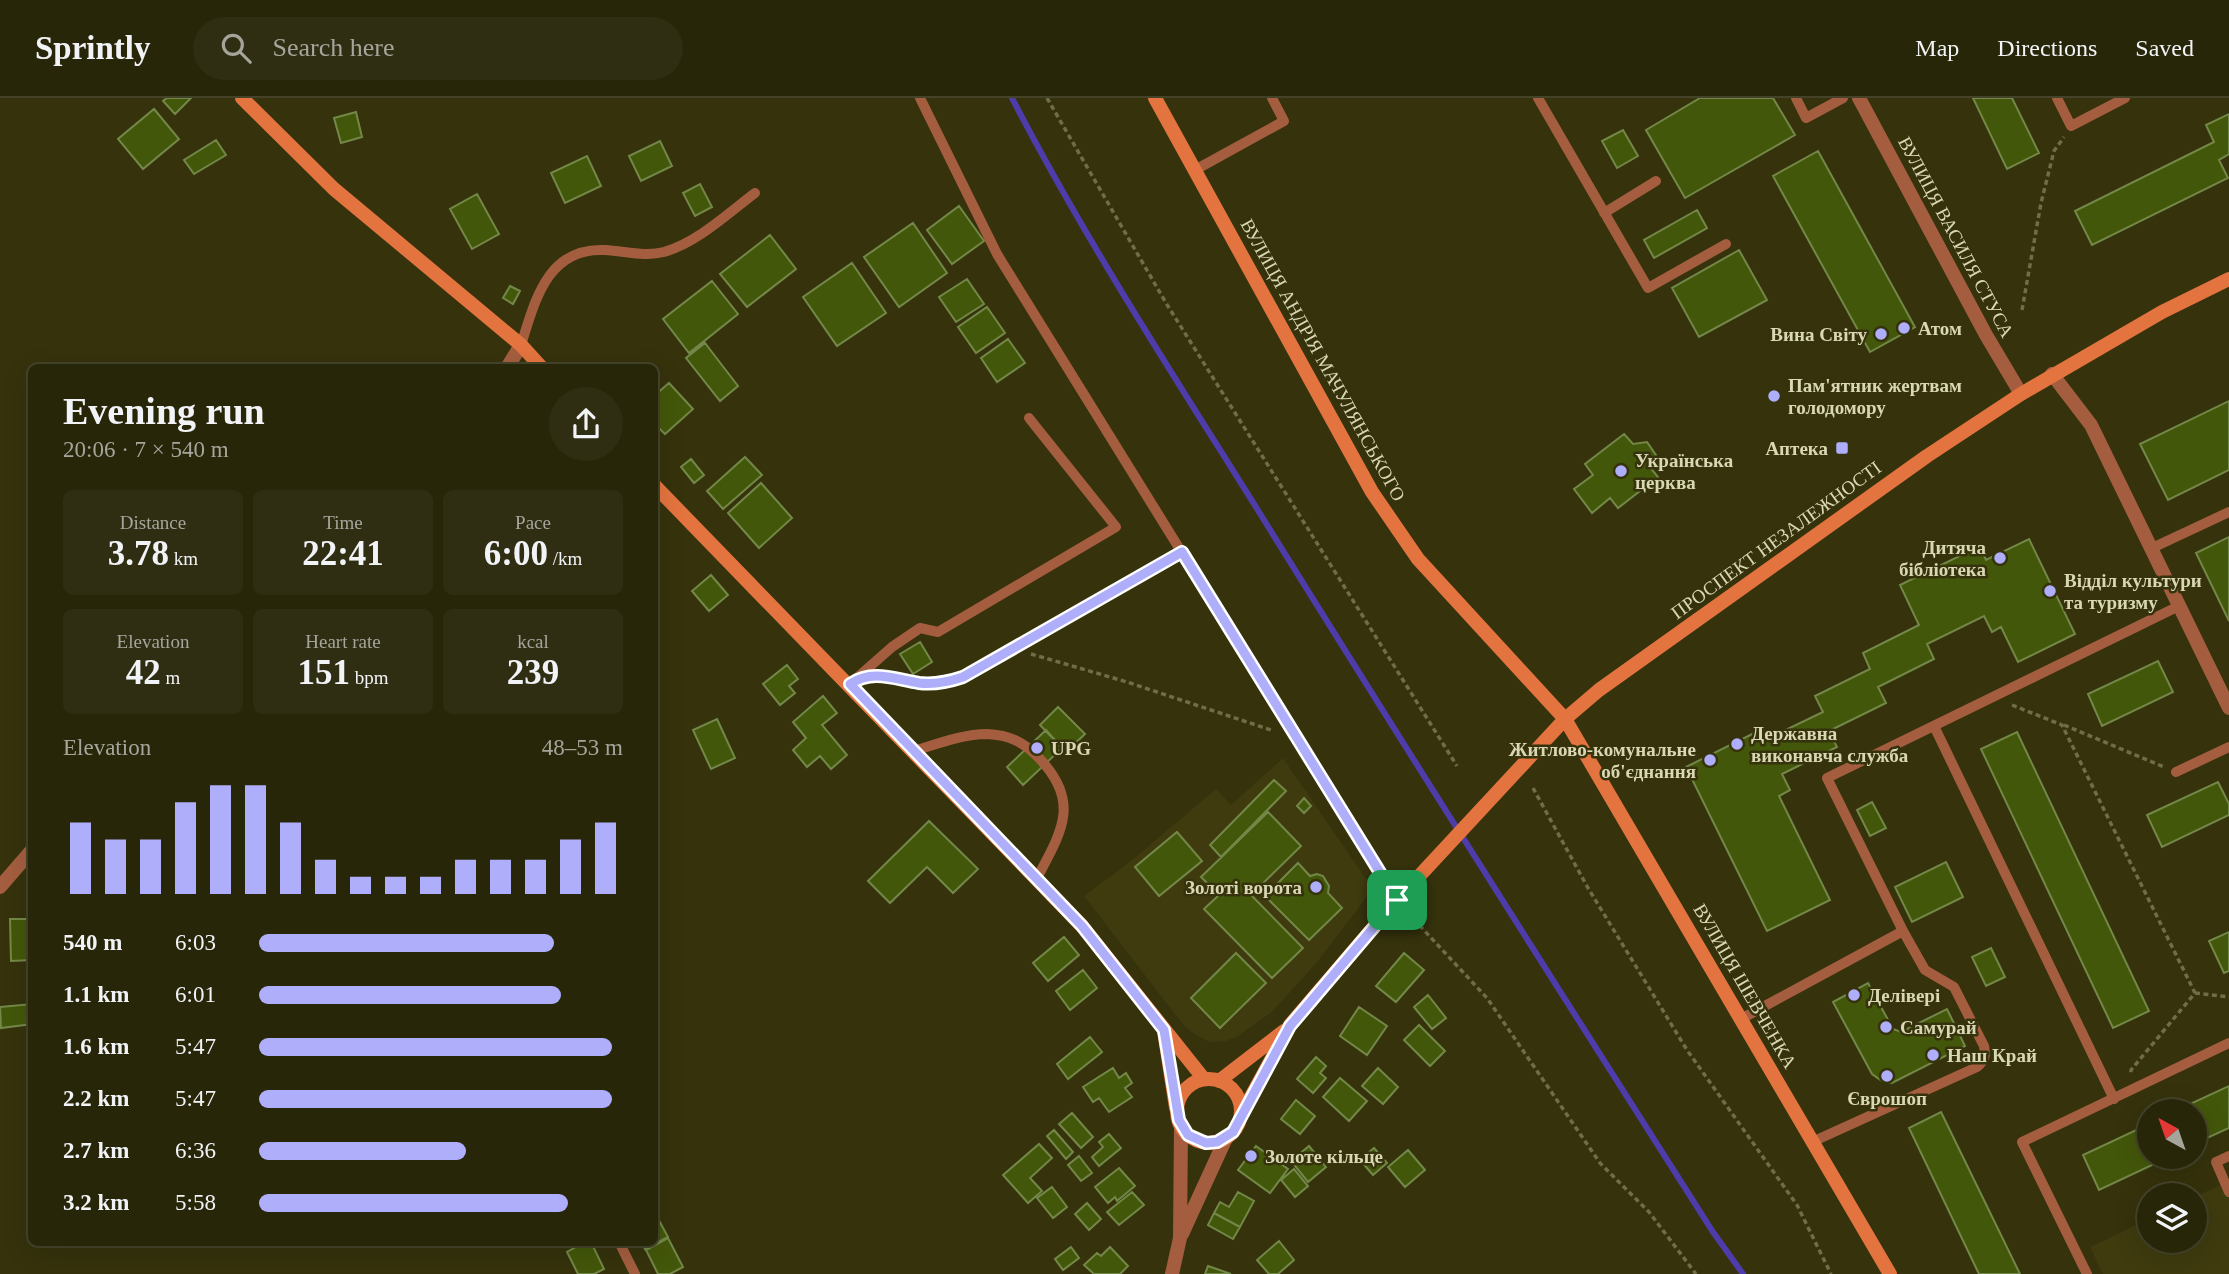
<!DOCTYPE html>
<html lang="en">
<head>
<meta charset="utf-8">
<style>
	:root { --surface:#282609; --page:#302e12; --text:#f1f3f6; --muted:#a5a59c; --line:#44432a; --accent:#afaefa }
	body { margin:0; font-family:"Times New Roman",serif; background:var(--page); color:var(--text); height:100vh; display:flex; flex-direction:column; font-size:26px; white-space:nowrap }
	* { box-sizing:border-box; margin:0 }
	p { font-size:23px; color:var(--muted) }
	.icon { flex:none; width:38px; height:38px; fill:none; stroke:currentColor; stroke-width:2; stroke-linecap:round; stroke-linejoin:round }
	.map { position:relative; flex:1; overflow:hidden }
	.panel { position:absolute; left:28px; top:266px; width:630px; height:882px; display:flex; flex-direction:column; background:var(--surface); border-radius:10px; box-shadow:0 7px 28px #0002,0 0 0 2px var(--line) }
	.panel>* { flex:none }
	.needle { width:46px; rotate:320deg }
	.controls { position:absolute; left:2137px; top:1001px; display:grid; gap:14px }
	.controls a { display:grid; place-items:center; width:70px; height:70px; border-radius:50%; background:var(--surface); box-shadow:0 7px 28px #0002,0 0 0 2px var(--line); font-size:35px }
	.pin { position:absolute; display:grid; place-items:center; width:60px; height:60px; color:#fff; margin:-30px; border-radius:14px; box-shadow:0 4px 10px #0006 }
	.round { display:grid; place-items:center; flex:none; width:74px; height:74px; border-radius:37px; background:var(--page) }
	.summary { display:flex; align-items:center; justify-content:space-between; height:119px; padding:0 35px }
	h1 { font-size:38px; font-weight:700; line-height:52px }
	.metrics { display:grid; grid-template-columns:repeat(3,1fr); gap:10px; height:119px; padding:7px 35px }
	.metrics div { display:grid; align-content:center; border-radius:10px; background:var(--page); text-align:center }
	.metrics b { font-size:35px; font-weight:700 }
	.metrics small { font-size:19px; font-weight:400 }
	.metrics p { font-size:19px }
	.chart { height:196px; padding:14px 35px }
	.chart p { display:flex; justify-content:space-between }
	.chart svg { width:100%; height:126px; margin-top:7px; stroke:var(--accent); stroke-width:6 }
	ul { padding:0 35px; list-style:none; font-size:23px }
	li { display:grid; grid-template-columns:112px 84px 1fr; align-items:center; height:52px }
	li i { height:18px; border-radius:9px; background:var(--accent) }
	header { display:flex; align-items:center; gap:42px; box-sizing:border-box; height:98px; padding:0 35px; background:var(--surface); border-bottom:2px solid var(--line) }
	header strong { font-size:33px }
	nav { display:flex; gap:38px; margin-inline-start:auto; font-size:24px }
	.search { width:490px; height:63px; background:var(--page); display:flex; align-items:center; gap:18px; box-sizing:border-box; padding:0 24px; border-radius:38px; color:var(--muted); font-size:26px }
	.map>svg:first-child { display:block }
</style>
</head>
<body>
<header>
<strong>Sprintly</strong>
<div class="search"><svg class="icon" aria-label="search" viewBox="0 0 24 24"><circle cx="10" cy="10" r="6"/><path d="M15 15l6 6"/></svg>Search here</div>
<nav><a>Map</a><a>Directions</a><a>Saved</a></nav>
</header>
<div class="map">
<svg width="2229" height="1176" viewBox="0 0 2229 1176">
	<rect width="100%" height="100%" fill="#35320c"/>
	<!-- built -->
	<path fill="#3f3b0f" d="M 1283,660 L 1373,791 L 1318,863 L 1272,914 L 1238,938 L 1226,943 L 1210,944 L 1196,937 L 1184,928 L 1084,798 L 1131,763 L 1216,691 L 1231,707 Z
		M 2229,1083 L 2229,1176 L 2103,1176 L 2090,1149 L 2149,1121 L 2149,1143 L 2194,1143 L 2195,1099 Z"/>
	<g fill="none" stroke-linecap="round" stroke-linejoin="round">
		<!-- stream -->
		<path stroke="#4e3caa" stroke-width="6" d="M 1012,0 C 1086,143 1174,278 1259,414 C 1408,655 1561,895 1713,1134 L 1743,1176"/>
	</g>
	<!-- building -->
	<path fill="#43570a" stroke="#738848" stroke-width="2" d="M 167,0 L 191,0 L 175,16 L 163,3 Z
		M 1700,0 L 1773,0 L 1795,37 L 1685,100 L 1646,32 Z
		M 1973,0 L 2012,0 L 2039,55 L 2007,71 Z
		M 154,11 L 179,41 L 143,71 L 118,41 Z
		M 356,14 L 362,39 L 341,45 L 334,20 Z
		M 2229,16 L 2229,56 L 2219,62 L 2228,80 L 2092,147 L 2075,113 L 2214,44 L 2206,27 Z
		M 1623,32 L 1638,58 L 1617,70 L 1602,43 Z
		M 216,42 L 226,57 L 194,76 L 184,62 Z
		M 660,43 L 672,68 L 641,83 L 629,58 Z
		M 1818,53 L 1915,229 L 1870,254 L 1773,78 Z
		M 587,58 L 601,88 L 565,105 L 551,75 Z
		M 700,86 L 712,109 L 695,118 L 683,95 Z
		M 477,96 L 499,136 L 472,151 L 450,111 Z
		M 959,108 L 984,143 L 952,166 L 927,132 Z
		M 1697,112 L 1707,130 L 1654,160 L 1644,142 Z
		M 913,125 L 947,175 L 899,209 L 864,159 Z
		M 770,137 L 796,171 L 747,209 L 720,176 Z
		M 1739,152 L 1767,202 L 1699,239 L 1672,190 Z
		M 852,165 L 886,215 L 837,248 L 803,199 Z
		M 967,181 L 984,206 L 956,224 L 939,199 Z
		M 712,183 L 738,216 L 689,255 L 663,221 Z
		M 510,188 L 520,193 L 513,206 L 503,200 Z
		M 987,209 L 1005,235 L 976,255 L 958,229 Z
		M 1008,241 L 1025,265 L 997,284 L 981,260 Z
		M 705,245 L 738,288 L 720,303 L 686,260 Z
		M 669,285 L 693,311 L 665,336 L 654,325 L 654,298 Z
		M 2229,303 L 2229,372 L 2168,402 L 2140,346 Z
		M 1624,336 L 1633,346 L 1647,344 L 1656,357 L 1649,368 L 1658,379 L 1618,410 L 1610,400 L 1592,415 L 1574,391 L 1593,377 L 1585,366 Z
		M 745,359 L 762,377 L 723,411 L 707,393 Z
		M 691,361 L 704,377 L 694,385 L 681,369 Z
		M 761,385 L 792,420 L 759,450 L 728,415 Z
		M 2229,439 L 2229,523 L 2196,455 Z
		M 2029,441 L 2075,536 L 2018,564 L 2001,529 L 1992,534 L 1984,518 L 1927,546 L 1934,561 L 1878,589 L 1886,605 L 1829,633 L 1837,649 L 1782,676 L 1790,692 L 1779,698 L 1830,802 L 1767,833 L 1686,669 L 1760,632 L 1765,642 L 1823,614 L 1815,598 L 1870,571 L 1863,555 L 1919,527 L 1900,487 L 1980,448 L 1986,462 Z
		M 711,477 L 728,497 L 709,513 L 692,493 Z
		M 920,544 L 932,564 L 913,576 L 900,556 Z
		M 2158,563 L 2173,594 L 2102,628 L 2088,596 Z
		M 787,567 L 798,581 L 789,588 L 795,595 L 780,607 L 763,586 Z
		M 823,598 L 837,615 L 822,627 L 847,657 L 831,671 L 820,658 L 807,669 L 793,652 L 806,640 L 793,624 Z
		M 1058,609 L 1085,636 L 1066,654 L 1040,627 Z
		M 717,621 L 735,660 L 711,671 L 693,632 Z
		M 1046,632 L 1062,650 L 1023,687 L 1007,669 Z
		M 2017,634 L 2149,913 L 2113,930 L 1981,651 Z
		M 1274,682 L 1286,693 L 1221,759 L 1210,747 Z
		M 2218,684 L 2229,706 L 2229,717 L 2162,749 L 2147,717 Z
		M 1304,700 L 1311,708 L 1304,715 L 1297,708 Z
		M 1872,704 L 1886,730 L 1870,738 L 1857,712 Z
		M 1268,714 L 1301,748 L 1251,797 L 1303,850 L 1272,880 L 1204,811 L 1219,797 L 1201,779 Z
		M 929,723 L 978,771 L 953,795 L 927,769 L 890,805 L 868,783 Z
		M 1177,734 L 1202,763 L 1159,798 L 1135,769 Z
		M 1946,764 L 1963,799 L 1912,824 L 1895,789 Z
		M 1298,765 L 1310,778 L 1317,776 L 1323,778 L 1329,788 L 1328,795 L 1342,810 L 1309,842 L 1265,798 Z
		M 10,821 L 32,821 L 32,862 L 11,863 Z
		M 2229,834 L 2229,873 L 2224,875 L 2209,843 Z
		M 1064,839 L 1079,857 L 1048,883 L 1033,865 Z
		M 1991,850 L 2005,879 L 1986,888 L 1972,859 Z
		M 1236,855 L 1266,885 L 1220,930 L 1191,900 Z
		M 1404,855 L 1424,872 L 1396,904 L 1376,888 Z
		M 1083,872 L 1097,890 L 1070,912 L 1056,893 Z
		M 1868,885 L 1893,931 L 1901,934 L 1947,911 L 1965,948 L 1892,985 L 1882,983 L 1872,976 L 1833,904 Z
		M 1428,897 L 1446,920 L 1432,931 L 1414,909 Z
		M 32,906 L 32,926 L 1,930 L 0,909 Z
		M 1359,909 L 1387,928 L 1367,957 L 1340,938 Z
		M 1419,927 L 1445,953 L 1430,968 L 1404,942 Z
		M 1090,939 L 1102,954 L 1068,981 L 1057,966 Z
		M 1316,959 L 1326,968 L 1320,975 L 1326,980 L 1313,995 L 1297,981 Z
		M 1113,970 L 1119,980 L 1126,975 L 1132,985 L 1125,990 L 1132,999 L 1109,1014 L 1099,1000 L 1093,1004 L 1083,989 Z
		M 1378,970 L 1398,989 L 1383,1006 L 1362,988 Z
		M 1340,980 L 1367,1003 L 1349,1023 L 1323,999 Z
		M 2229,988 L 2229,1030 L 2194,1046 L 2194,1013 L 2175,1013 Z
		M 1296,1002 L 1315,1018 L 1300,1036 L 1281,1021 Z
		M 1941,1014 L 2020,1176 L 1979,1176 L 1909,1030 Z
		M 1072,1015 L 1093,1039 L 1081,1050 L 1059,1026 Z
		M 2149,1026 L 2149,1059 L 2169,1059 L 2099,1092 L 2083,1057 Z
		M 1054,1032 L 1073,1054 L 1066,1061 L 1047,1038 Z
		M 1109,1036 L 1121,1050 L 1099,1068 L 1092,1059 L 1103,1049 L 1099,1044 Z
		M 1039,1046 L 1052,1060 L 1030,1080 L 1042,1093 L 1028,1105 L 1003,1077 Z
		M 1256,1048 L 1288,1071 L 1270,1095 L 1238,1072 Z
		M 1309,1048 L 1326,1069 L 1308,1084 L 1291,1063 Z
		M 1374,1050 L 1387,1065 L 1373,1077 L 1360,1062 Z
		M 1408,1052 L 1425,1072 L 1405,1089 L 1388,1069 Z
		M 1079,1058 L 1092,1075 L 1081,1083 L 1068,1067 Z
		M 1119,1070 L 1135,1088 L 1117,1103 L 1115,1099 L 1108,1105 L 1095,1089 Z
		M 1294,1071 L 1308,1088 L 1295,1099 L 1281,1082 Z
		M 1052,1089 L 1067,1109 L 1053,1120 L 1037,1100 Z
		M 1132,1094 L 1144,1107 L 1119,1127 L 1107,1114 Z
		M 1238,1094 L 1254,1103 L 1240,1129 L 1214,1115 L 1220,1104 L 1229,1109 Z
		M 1087,1105 L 1101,1121 L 1089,1132 L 1075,1116 Z
		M 654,1113 L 668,1139 L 645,1151 L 642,1144 L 654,1144 Z
		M 1214,1115 L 1240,1129 L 1233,1141 L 1208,1127 Z
		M 668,1140 L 683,1169 L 670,1176 L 658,1176 L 646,1152 Z
		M 1279,1143 L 1294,1162 L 1278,1176 L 1269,1176 L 1257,1162 Z
		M 585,1144 L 591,1144 L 604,1171 L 594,1176 L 578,1176 L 567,1154 Z
		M 1071,1149 L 1079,1160 L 1063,1172 L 1055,1161 Z
		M 1110,1149 L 1128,1168 L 1120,1176 L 1094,1176 L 1084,1167 L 1097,1155 L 1101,1158 Z
		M 1208,1168 L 1231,1176 L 1205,1176 Z"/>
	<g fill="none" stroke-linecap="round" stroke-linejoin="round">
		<!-- path -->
		<path stroke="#706d48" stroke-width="3.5" stroke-dasharray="5 3.5" stroke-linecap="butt" d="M 1047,0 L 1166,205 L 1457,668
			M 2022,212 L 2041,105 L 2054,53 L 2064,39
			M 1031,556 L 1127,584 L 1274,633
			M 2012,607 L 2062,627 L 2195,895 L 2131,972 L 2131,976
			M 2064,627 L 2164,669
			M 1533,690 L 1588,790 L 1687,952 L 1797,1107 L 1831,1176
			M 1408,815 L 1487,900 L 1600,1065 L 1649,1114 L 1696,1176
			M 2195,895 L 2229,899"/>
		<!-- lane -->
		<path stroke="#a45e3f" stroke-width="10" d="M 920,0 L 997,156 L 1397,802
			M 1538,0 L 1648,190 L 1726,146
			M 1796,0 L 1806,20 L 1843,0
			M 2057,0 L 2071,28 L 2125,0
			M 1195,72 L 1284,23 L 1272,0
			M 1604,115 L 1656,83
			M 521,247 C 535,203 547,149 605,152 C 625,153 645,159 664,154 C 698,144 727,116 755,95
			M 2150,451 L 2229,414
			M 858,581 L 883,577 L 933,586 L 963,579 L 1182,454
			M 850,586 L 892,549 L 920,530 L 938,534 L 1116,429 L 1029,320
			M 1934,628 L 2114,1001
			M 914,653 C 937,646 963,636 987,636 C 1009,637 1024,644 1039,660 C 1081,704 1062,733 1037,780
			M 2176,674 L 2229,649
			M 1903,833 L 1827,680 L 2179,508
			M 1741,921 L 1903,833 L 1925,872 L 1954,889 L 1984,948 C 1986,958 1985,962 1977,969 L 1812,1044
			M 2229,1058 L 2216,1064 L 2229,1094
			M 619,1144 L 635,1176
			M 2087,1176 L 2022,1044 L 2229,945"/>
		<!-- street -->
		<path stroke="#a45e3f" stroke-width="14" d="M 1859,0 L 1986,237 L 2021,296
			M 507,270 L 521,247
			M 2052,276 L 2091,327 L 2229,610
			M 0,789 L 32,752
			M 1182,1136 L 1226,1040
			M 1172,1176 L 1180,1140 L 1181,1028"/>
		<!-- secondary -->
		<path stroke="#e4743f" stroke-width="14" d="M 242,0 L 334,91 L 521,247 L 542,270
			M 1155,0 L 1372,394 L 1418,461 L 1565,621 L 1890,1176
			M 654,387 L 1082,828 L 1204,981
			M 1164,933 L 1176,1010
			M1177 1013a32 32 0 1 1 64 0a32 32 0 1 1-64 0Z
			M 1219,983 L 1284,933
			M 1241,1017 L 1290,927 L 1397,802 L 1565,621 L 1599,592 L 1927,358 L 2021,296 L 2162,214 L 2229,181"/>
	</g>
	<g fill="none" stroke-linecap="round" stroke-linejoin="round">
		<defs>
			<path id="route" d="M 1182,454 L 1397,802 L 1290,928 L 1233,1034 L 1217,1044 L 1206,1045 L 1188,1037 L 1179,1022 L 1164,932 L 1082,828 L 850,586 C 873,571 894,581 919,585 C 935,587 948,584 963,579 Z"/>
		</defs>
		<!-- route casing -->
		<use href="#route" stroke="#fff" stroke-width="14"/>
		<!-- route -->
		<use href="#route" stroke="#afaefa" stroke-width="9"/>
	</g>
	<!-- markers -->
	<g fill="#afaefa" stroke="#35320c" stroke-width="2.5">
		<circle cx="1904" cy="230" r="7"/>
		<circle cx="1881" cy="236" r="7"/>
		<circle cx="1774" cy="298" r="7"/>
		<rect x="1835" y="343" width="14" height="14" rx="3.5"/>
		<circle cx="1621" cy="373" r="7"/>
		<circle cx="2000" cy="460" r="7"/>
		<circle cx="2050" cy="493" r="7"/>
		<circle cx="1737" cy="646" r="7"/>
		<circle cx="1037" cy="650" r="7"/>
		<circle cx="1710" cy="662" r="7"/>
		<circle cx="1316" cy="789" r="7"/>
		<circle cx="1854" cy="897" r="7"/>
		<circle cx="1886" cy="929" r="7"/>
		<circle cx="1933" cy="957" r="7"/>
		<circle cx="1887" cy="978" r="7"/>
		<circle cx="1251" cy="1058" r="7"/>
	</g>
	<g text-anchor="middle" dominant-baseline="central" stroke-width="5" stroke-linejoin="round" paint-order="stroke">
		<!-- street labels -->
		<g font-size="19" fill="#d9d7b4" stroke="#35320c">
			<text transform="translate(1956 139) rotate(62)">ВУЛИЦЯ ВАСИЛЯ СТУСА</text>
			<text transform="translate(1323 262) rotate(61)">ВУЛИЦЯ АНДРІЯ МАЧУЛЯНСЬКОГО</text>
			<text transform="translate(1776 442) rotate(-36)">ПРОСПЕКТ НЕЗАЛЕЖНОСТІ</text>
			<text transform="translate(1745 888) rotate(60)">ВУЛИЦЯ ШЕВЧЕНКА</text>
		</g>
		<!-- poi labels -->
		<g font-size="19" font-weight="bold" fill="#d9d7b4" stroke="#35320c" text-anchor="start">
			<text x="1918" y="230">Атом</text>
			<text x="1867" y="236" text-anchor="end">Вина Світу</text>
			<text x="1788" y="287">Пам'ятник жертвам<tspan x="1788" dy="22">голодомору</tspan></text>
			<text x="1828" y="350" text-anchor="end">Аптека</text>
			<text x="1635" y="362">Українська<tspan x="1635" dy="22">церква</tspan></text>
			<text x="1986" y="449" text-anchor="end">Дитяча<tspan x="1986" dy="22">бібліотека</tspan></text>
			<text x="2064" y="482">Відділ культури<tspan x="2064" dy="22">та туризму</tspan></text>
			<text x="1751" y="635">Державна<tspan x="1751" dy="22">виконавча служба</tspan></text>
			<text x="1051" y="650">UPG</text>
			<text x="1696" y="651" text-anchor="end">Житлово-комунальне<tspan x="1696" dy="22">об'єднання</tspan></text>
			<text x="1302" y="789" text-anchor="end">Золоті ворота</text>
			<text x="1868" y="897">Делівері</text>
			<text x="1900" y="929">Самурай</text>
			<text x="1947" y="957">Наш Край</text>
			<text x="1887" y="1000" text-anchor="middle">Єврошоп</text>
			<text x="1265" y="1058">Золоте кільце</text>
		</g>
	</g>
</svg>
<div class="controls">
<a><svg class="needle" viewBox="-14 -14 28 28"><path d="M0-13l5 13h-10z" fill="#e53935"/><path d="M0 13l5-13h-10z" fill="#a5a59c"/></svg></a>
<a><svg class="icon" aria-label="layers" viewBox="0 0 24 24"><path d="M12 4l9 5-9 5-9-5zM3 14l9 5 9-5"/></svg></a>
</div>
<div class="pin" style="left:1397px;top:802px;background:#1e9e55"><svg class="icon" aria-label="arrive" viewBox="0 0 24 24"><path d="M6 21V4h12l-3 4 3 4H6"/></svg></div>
<section class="panel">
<div class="summary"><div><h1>Evening run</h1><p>20:06 · 7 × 540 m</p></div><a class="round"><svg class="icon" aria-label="share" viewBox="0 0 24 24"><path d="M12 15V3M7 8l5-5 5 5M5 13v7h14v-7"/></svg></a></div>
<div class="metrics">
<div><p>Distance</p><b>3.78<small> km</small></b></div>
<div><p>Time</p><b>22:41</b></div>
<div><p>Pace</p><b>6:00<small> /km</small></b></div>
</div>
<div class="metrics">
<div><p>Elevation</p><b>42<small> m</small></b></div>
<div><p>Heart rate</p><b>151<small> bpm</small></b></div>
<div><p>kcal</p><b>239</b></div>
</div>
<div class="chart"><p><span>Elevation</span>48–53 m</p>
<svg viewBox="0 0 160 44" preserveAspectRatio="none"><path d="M5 44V19M15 44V25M25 44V25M35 44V12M45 44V6M55 44V6M65 44V19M75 44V32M85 44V38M95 44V38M105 44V38M115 44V32M125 44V32M135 44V32M145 44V25M155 44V19"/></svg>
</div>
<ul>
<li><b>540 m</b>6:03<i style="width:81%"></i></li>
<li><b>1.1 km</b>6:01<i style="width:83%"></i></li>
<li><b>1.6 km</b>5:47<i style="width:97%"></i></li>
<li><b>2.2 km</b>5:47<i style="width:97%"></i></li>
<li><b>2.7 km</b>6:36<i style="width:57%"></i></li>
<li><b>3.2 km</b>5:58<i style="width:85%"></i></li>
</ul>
</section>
</div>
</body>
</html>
